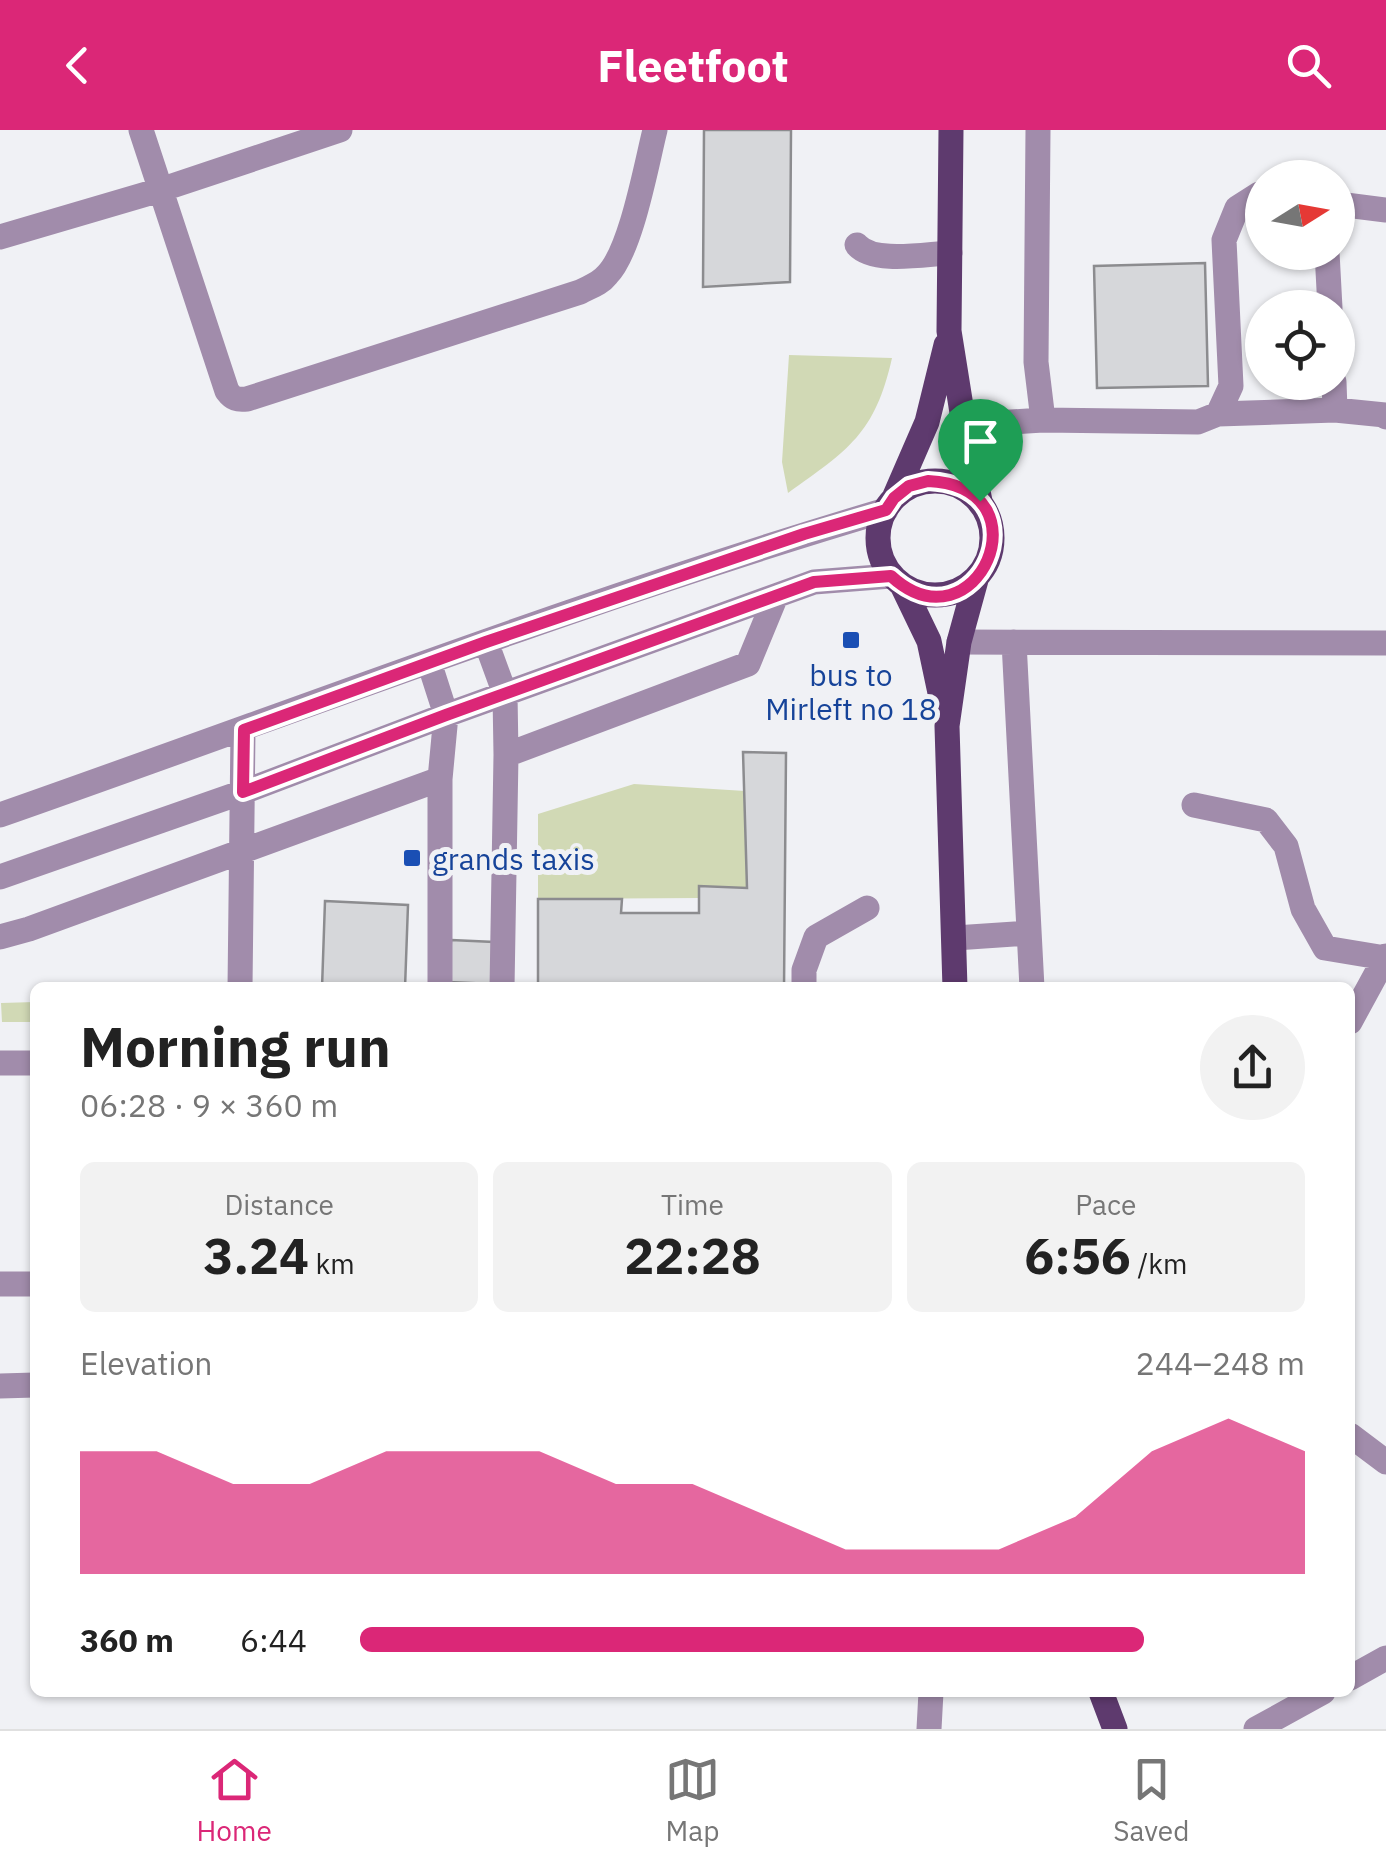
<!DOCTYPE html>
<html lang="en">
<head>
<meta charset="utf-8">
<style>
	:root { --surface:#fff; --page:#f2f2f2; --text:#222; --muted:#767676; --line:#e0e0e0; --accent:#db2777 }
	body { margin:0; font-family:"IBM Plex Sans",sans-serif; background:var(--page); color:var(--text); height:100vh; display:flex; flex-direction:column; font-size:38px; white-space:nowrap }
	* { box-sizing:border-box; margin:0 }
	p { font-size:32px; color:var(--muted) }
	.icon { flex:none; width:55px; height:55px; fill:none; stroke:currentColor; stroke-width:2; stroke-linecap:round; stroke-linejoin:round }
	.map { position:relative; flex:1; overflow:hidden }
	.side { position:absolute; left:30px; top:852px; width:1325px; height:715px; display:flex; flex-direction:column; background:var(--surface); border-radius:15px; box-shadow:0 2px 8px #0004 }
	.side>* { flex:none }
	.needle { width:65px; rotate:79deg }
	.controls { position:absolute; left:1245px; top:30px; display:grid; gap:20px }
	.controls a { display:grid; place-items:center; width:110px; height:110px; border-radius:50%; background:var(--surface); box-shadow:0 2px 8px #0004; font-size:50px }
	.pin { position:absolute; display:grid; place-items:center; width:85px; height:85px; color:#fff; margin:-102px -42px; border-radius:50% 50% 50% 0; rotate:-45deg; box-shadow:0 0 10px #0007 }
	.pin .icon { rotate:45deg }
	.round { display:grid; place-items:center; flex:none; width:105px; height:105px; border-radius:52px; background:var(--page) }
	.summary { display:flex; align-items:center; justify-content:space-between; height:170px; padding:0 50px }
	h1 { font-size:55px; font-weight:800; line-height:75px }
	.figures { display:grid; grid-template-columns:repeat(3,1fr); gap:15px; height:170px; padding:10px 50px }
	.figures div { display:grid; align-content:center; border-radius:15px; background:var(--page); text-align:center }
	.figures b { font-size:50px; font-weight:800 }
	.figures small { font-size:28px; font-weight:400 }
	.figures p { font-size:28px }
	.chart { height:280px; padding:20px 50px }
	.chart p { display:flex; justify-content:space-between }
	.chart svg { width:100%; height:180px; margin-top:10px; fill:var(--accent); opacity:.7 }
	ul { padding:0 50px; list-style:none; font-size:32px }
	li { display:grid; grid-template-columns:160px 120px 1fr; align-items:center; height:75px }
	li i { height:25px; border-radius:12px; background:var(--accent) }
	header { display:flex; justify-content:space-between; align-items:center; height:130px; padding:0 50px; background:var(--accent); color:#fff; font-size:45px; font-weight:800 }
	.dock { display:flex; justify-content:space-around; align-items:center; height:140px; border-top:2px solid var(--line); background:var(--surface); font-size:28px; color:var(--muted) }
	.dock a { display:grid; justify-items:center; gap:5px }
	.dock .on { color:var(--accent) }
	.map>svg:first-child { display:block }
</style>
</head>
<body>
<header><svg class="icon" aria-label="back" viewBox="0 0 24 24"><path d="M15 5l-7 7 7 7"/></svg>Fleetfoot<svg class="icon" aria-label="search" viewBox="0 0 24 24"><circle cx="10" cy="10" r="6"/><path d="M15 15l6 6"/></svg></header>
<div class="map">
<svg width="1386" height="1599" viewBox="0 0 1386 1599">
	<rect width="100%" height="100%" fill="#f0f1f5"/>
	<!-- green -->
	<path fill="#d1d9b5" d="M 789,225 L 892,228 C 875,304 848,320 788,363 L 782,332 Z
		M 634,654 L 745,661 L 747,758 L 700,756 L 699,768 L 538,769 L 538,684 Z
		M 35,872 L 35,892 L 2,892 L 1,873 Z"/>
	<!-- building -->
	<path fill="#d6d7da" stroke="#8c8c8f" stroke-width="2.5" d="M 704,0 L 791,0 L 790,152 L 703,157 Z
		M 1205,133 L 1208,256 L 1097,258 L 1094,136 Z
		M 743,622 L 786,623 L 784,858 L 538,858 L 538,769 L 622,769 L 621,783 L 699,783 L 699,756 L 747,758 Z
		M 325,771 L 408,775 L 405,858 L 322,858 Z
		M 451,810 L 494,812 L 492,854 L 449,852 Z"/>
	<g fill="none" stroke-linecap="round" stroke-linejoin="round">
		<!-- minor -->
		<path stroke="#a18cab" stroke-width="25" d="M 141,0 L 227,261 C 233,269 237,270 247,269 L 580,162 C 589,157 600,154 607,145 C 631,121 646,36 655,0
			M 1338,74 L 1386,80
			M 0,107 L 160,60 L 340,0
			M 857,115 C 874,134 925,124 950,123
			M 1327,122 L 1330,178
			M 1334,252 L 1335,280
			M 1218,284 L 1335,280 L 1385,285 L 1386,287
			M 1043,290 L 1198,292 L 1218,284 L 1231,256 L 1224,110 L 1237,78 L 1259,64 L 1262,64
			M 964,295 L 1043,290 L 1036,232 L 1038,0
			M 486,512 L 505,564 L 506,625 L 748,534 L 776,466
			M 959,512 L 1386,513
			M 1014,512 L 1032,858
			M 429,532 L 446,585 L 440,649 L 440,858
			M 1194,675 L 1266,690 L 1286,716 L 1303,779 L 1325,818 L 1385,828
			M 0,685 C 294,582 586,469 886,380
			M 0,747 L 243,662 L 446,585 L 814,452 L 891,446
			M 0,807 L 29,799 L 440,649
			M 955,808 L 1029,803
			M 240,858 L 243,600
			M 502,858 L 506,625
			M 804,858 L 804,840 L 816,807 L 867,778
			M 1350,892 L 1386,826
			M 0,933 L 35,933
			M 0,1154 L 35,1154
			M 0,1256 L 35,1255
			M 1350,1305 L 1386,1332
			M 1350,1548 L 1386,1528
			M 929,1599 L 931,1562
			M 1256,1599 L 1323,1562"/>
		<!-- major -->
		<path stroke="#5e3a6e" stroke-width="25" d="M 951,0 L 949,201 L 964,295 L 980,371
			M878 408a57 57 0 1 1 114 0a57 57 0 1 1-114 0Z
			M 894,368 L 927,292 L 946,215
			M 902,455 L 929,511 L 943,577
			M 955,858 L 947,596 L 959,512 L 976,450
			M 1101,1562 L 1115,1599"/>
	</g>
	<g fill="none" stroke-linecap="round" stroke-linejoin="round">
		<defs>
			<path id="route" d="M 928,351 C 1051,357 976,524 891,446 L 814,452 L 446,585 L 243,662 L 244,600 L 486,512 L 804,404 L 886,380 L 894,368 L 909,356 Z"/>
		</defs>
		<!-- route casing -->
		<use href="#route" stroke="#fff" stroke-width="20"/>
		<!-- route -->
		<use href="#route" stroke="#db2777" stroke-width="12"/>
	</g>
	<!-- markers -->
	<g fill="#1a4fb4" stroke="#f0f1f5" stroke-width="4">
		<rect x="841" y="500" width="20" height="20" rx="5"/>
		<rect x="402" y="718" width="20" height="20" rx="5"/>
	</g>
	<g text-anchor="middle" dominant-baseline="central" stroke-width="10" stroke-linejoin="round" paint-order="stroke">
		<!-- transit labels -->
		<g font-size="30" fill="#164399" stroke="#f0f1f5">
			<text x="851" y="544">bus to<tspan x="851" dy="34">Mirleft no 18</tspan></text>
			<text x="432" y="728" text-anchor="start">grands taxis</text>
		</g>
	</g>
</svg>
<div class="controls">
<a><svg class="needle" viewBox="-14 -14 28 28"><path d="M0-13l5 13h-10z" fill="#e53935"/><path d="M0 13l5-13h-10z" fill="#767676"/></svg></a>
<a><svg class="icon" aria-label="locate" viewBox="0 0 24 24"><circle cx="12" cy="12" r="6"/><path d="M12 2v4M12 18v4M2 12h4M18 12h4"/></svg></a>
</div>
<div class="pin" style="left:980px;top:371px;background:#1e9e55"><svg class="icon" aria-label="arrive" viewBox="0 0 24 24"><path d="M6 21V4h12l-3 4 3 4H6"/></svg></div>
<section class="side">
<div class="summary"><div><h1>Morning run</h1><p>06:28 · 9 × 360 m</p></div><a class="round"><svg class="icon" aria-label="share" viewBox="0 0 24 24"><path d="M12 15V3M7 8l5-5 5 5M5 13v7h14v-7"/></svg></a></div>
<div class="figures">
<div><p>Distance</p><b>3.24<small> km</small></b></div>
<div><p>Time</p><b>22:28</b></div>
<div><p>Pace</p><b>6:56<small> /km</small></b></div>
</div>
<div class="chart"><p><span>Elevation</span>244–248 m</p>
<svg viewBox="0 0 160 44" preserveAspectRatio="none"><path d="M0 44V14L10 14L20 22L30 22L40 14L50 14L60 14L70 22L80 22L90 30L100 38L110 38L120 38L130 30L140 14L150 6L160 14V44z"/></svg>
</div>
<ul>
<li><b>360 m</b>6:44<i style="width:83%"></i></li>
</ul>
</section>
</div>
<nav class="dock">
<a class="on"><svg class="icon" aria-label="home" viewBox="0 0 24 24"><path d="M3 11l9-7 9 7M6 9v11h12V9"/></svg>Home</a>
<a><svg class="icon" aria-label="map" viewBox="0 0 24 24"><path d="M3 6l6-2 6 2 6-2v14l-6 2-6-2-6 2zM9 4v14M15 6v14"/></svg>Map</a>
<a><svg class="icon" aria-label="saved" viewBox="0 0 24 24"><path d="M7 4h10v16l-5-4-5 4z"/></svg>Saved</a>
</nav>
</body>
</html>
